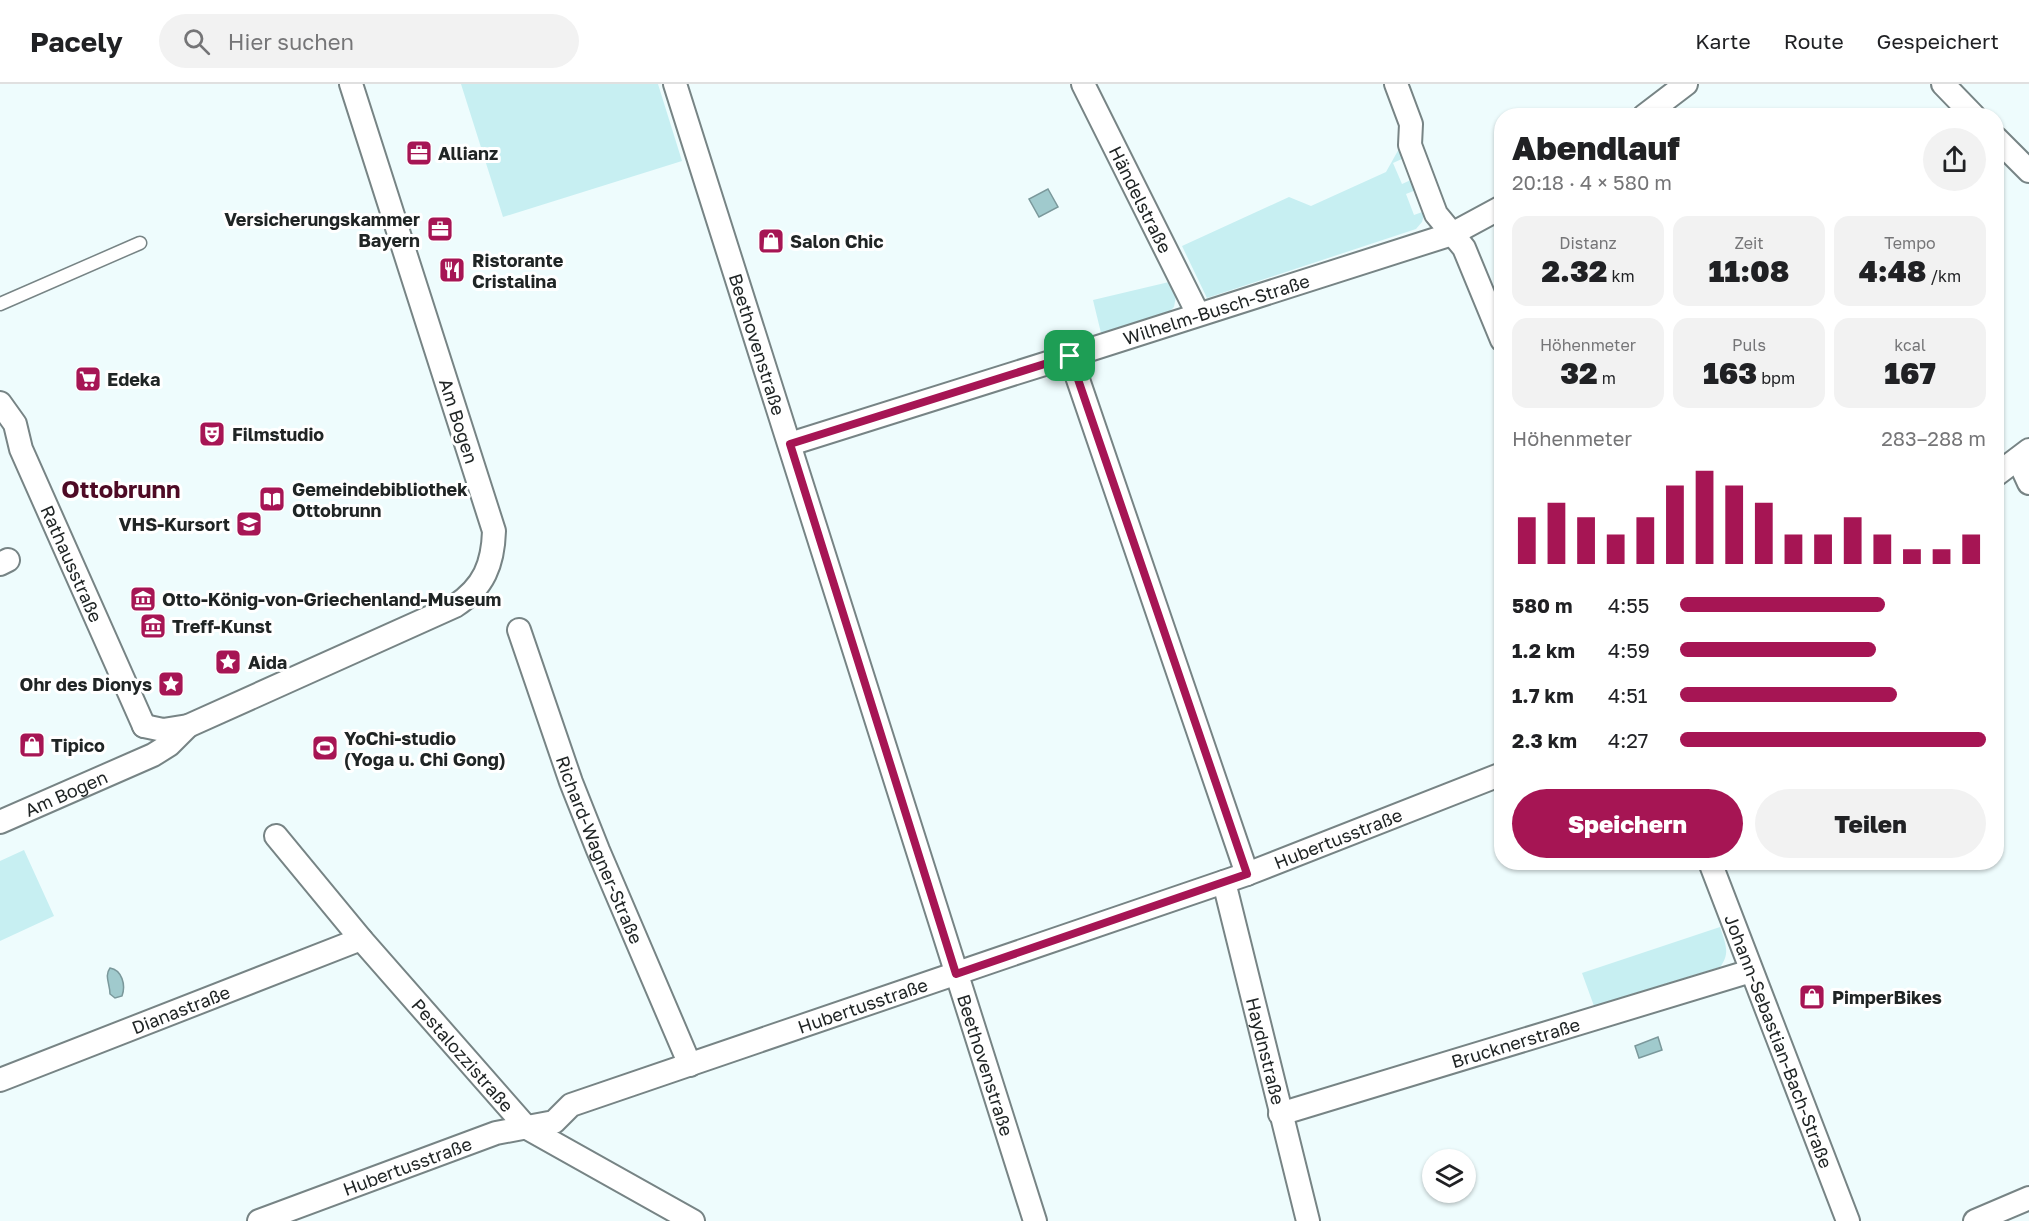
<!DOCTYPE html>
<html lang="de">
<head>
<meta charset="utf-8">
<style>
	:root { --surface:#fff; --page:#f2f2f2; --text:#202124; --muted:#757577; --line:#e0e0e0; --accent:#a61554 }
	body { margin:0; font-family:"Golos Text",sans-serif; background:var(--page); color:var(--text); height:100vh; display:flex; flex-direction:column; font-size:22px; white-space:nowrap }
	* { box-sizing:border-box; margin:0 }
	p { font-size:20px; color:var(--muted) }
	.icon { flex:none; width:33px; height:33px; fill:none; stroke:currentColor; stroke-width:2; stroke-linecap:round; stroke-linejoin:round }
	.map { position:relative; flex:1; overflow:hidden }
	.sheet { position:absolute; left:1494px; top:24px; width:510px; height:762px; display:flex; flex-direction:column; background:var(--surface); border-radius:24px; box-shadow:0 2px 4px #0004 }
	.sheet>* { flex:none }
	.fabs { position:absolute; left:1422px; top:1065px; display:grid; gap:12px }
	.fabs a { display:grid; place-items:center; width:54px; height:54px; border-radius:50%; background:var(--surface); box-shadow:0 2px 4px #0004; font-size:30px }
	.pin { position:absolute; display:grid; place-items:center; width:51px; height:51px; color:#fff; margin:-26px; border-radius:12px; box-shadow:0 3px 9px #0006 }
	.round { display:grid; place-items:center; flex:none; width:63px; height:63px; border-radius:32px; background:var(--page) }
	.summary { display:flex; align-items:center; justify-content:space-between; height:102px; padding:0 18px }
	h1 { font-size:33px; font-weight:800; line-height:45px }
	.figures { display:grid; grid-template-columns:repeat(3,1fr); gap:9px; height:102px; padding:6px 18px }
	.figures div { display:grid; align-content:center; border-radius:15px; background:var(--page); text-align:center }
	.figures b { font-size:30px; font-weight:800 }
	.figures small { font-size:16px; font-weight:400 }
	.figures p { font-size:16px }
	.chart { height:168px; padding:12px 18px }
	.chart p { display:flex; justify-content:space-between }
	.chart svg { width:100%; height:108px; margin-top:6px; stroke:var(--accent); stroke-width:6 }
	.button { display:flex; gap:12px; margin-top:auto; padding:12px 18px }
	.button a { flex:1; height:69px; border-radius:36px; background:var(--accent); color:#fff; font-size:24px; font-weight:800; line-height:69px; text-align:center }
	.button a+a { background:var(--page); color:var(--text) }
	ul { padding:0 18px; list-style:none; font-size:20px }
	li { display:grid; grid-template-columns:96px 72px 1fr; align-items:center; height:45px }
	li i { height:15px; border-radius:8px; background:var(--accent) }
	header { display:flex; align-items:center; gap:36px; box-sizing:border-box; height:84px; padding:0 30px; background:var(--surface); border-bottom:2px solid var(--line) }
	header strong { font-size:28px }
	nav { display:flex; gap:33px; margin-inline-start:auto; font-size:21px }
	.search { width:420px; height:54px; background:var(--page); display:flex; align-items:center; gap:15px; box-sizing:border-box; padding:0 21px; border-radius:33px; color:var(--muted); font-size:22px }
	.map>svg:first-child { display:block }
</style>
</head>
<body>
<header>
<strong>Pacely</strong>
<div class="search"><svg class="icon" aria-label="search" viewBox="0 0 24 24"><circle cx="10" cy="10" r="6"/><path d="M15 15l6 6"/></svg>Hier suchen</div>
<nav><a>Karte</a><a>Route</a><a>Gespeichert</a></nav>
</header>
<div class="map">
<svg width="2029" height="1137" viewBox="0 0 2029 1137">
	<rect width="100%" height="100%" fill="#eefcfd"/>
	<!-- green -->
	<path fill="#c7eff2" d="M 461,0 L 658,0 L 682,77 L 503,133 Z
		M 1400,63 L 1404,74 L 1393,79 L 1402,100 L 1413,95 L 1416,106 L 1406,110 L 1414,131 L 1425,127 L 1422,138 L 1416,145 L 1207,214 L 1182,162 L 1289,113 L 1311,122 L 1386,88 Z
		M 1169,198 L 1176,212 L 1174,223 L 1166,231 L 1101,249 L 1093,216 Z
		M 24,766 L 54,832 L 0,857 L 0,777 Z
		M 1720,843 C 1725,859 1731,869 1720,883 L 1594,922 L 1582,889 Z"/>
	<!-- water -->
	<path fill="#a0cacd" stroke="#7a989b" stroke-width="1.5" d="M 1048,105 L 1058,123 L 1039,133 L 1029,115 Z
		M 110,884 C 122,886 126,901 122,912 L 115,914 L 110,910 C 110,900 104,892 110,884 Z
		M 1658,953 L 1662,966 L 1639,974 L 1635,962 Z"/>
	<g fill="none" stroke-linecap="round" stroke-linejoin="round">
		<defs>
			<path id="lane" d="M 0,220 L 140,159"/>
			<g id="street">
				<path id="s1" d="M 675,0 L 1035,1137"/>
				<path id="s2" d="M 1083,0 L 1198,230"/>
				<path d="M 1396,0 L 1411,40 L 1410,61 L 1436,130 L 1464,164 L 1502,256"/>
				<path d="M 1943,0 L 1974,32"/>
				<path d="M 1644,32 L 1686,0"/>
				<path d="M 1996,54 L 2029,87"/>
				<path d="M 1070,272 L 1247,790"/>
				<path id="s3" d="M 0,319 L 15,340 L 21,365 L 144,642"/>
				<path id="s4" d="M 790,360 L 1070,272 L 1452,150 L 1502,123"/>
				<path d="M 2018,375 L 2029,399"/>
				<path d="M 1996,391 L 2029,366"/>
				<path d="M 0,480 L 8,476"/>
				<path id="s5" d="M 519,546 L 571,698 L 598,766 L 690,981"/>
				<path d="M 144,642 L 163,646 L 188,642 L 455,522 C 484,503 493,480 494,447 L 351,0"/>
				<path id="s6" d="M 0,738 L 153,671 L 169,661 L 188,642"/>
				<path id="s7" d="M 276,752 L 361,855 L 527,1044 L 693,1137"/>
				<path id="s8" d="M 1710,778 L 1848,1137"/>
				<path id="s9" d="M 1224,798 L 1308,1137"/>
				<path id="s10" d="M 0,996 L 361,855"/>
				<path id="s11" d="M 1280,1030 L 1751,887"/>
				<path id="s12" d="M 259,1137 L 496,1049 L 554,1038 L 571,1021 L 1247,790 L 1502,690"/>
				<path d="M 1975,1137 L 2029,1114"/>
			</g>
		</defs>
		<!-- lane casing -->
		<use href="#lane" stroke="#778485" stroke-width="15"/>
		<!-- street casing -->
		<use href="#street" stroke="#778485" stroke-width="26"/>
		<!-- lane -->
		<use href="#lane" stroke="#fff" stroke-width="12"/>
		<!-- street -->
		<use href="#street" stroke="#fff" stroke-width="22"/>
	</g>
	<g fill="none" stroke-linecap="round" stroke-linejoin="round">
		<defs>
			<path id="route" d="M 1070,272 L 1247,790 L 956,890 L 790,360 Z"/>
		</defs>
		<!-- route casing -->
		<use href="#route" stroke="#fff" stroke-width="12"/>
		<!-- route -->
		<use href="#route" stroke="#a61554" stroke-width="8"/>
	</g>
	<!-- icons -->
	<defs>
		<symbol id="office-square" viewBox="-11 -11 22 22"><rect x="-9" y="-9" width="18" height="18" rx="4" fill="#a61554" stroke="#fff"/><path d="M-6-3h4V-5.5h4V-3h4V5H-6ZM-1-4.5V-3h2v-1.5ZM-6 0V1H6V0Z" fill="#fff"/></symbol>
		<symbol id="shop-square" viewBox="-11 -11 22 22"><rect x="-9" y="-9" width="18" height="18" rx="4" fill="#a61554" stroke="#fff"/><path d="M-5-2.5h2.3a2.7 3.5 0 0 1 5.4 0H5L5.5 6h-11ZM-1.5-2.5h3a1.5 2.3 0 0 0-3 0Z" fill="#fff"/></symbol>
		<symbol id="restaurant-square" viewBox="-11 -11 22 22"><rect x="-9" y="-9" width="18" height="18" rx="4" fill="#a61554" stroke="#fff"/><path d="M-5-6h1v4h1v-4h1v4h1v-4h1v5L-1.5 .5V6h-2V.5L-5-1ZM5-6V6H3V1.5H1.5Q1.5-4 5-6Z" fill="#fff"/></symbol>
		<symbol id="supermarket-square" viewBox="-11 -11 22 22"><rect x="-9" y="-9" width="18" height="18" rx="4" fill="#a61554" stroke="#fff"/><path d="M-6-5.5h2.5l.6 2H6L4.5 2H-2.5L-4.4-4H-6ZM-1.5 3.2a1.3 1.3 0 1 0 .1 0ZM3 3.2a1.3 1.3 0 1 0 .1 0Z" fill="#fff"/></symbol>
		<symbol id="theatre-square" viewBox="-11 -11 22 22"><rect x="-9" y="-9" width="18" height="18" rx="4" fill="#a61554" stroke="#fff"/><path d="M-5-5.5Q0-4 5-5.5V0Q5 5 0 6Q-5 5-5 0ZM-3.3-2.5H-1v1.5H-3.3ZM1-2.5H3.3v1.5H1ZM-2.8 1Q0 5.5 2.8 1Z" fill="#fff"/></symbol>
		<symbol id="library-square" viewBox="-11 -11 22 22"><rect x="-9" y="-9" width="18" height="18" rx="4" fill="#a61554" stroke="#fff"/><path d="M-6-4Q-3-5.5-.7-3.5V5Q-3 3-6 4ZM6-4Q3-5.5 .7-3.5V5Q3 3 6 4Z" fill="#fff"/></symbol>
		<symbol id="school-square" viewBox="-11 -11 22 22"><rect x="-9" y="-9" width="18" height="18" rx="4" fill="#a61554" stroke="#fff"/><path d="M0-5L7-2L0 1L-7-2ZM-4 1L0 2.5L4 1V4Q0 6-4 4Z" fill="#fff"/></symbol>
		<symbol id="museum-square" viewBox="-11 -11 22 22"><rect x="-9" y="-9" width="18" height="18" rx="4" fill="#a61554" stroke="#fff"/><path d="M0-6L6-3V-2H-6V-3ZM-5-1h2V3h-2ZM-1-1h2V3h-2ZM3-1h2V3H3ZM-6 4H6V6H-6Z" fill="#fff"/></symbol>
		<symbol id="sight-square" viewBox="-11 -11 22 22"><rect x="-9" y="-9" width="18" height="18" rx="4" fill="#a61554" stroke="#fff"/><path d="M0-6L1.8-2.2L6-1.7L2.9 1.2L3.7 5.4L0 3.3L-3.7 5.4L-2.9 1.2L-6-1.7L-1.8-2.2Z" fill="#fff"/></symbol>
		<symbol id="stadium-square" viewBox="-11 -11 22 22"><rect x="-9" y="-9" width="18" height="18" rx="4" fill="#a61554" stroke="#fff"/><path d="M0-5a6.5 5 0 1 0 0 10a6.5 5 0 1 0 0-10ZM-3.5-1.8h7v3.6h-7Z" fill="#fff"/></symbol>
	</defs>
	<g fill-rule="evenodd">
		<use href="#office-square" x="404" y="54" width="30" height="30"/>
		<use href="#office-square" x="425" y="130" width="30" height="30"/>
		<use href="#shop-square" x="756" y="142" width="30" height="30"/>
		<use href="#restaurant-square" x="437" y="171" width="30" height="30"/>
		<use href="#supermarket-square" x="73" y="280" width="30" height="30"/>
		<use href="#theatre-square" x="197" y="335" width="30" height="30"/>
		<use href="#library-square" x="257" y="400" width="30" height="30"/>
		<use href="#school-square" x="234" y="425" width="30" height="30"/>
		<use href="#museum-square" x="128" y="500" width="30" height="30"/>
		<use href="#museum-square" x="138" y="527" width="30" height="30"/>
		<use href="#sight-square" x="213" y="563" width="30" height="30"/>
		<use href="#sight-square" x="156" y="585" width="30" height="30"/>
		<use href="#shop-square" x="17" y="646" width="30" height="30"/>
		<use href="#stadium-square" x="310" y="649" width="30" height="30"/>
		<use href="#shop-square" x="1797" y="898" width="30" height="30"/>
	</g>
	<g text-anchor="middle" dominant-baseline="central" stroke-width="6" stroke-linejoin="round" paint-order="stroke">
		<!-- poi labels -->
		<g font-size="18" font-weight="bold" fill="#202525" stroke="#fff" text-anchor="start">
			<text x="438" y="69">Allianz</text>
			<text x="420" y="135" text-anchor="end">Versicherungskammer<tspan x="420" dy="21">Bayern</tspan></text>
			<text x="790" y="157">Salon Chic</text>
			<text x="472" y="176">Ristorante<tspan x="472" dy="21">Cristalina</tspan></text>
			<text x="107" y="295">Edeka</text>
			<text x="232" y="350">Filmstudio</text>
			<text x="292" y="405">Gemeindebibliothek<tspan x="292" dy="21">Ottobrunn</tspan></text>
			<text x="230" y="440" text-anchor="end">VHS-Kursort</text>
			<text x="162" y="515">Otto-König-von-Griechenland-Museum</text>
			<text x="172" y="542">Treff-Kunst</text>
			<text x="248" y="578">Aida</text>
			<text x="152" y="600" text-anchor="end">Ohr des Dionys</text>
			<text x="344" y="654">YoChi-studio<tspan x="344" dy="21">(Yoga u. Chi Gong)</tspan></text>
			<text x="51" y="661">Tipico</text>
			<text x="1832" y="913">PimperBikes</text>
		</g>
		<!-- street labels -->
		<g font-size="18" fill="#202525" stroke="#fff">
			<text stroke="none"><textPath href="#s2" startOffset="129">Händelstraße</textPath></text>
			<text stroke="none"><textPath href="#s4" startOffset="447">Wilhelm-Busch-Straße</textPath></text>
			<text stroke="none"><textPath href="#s1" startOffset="273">Beethovenstraße</textPath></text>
			<text transform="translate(459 337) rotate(72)">Am Bogen</text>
			<text stroke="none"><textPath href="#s3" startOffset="177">Rathausstraße</textPath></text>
			<text stroke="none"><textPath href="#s6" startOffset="72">Am Bogen</textPath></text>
			<text stroke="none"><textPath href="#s12" startOffset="1148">Hubertusstraße</textPath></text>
			<text stroke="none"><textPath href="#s5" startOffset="234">Richard-Wagner-Straße</textPath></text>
			<text stroke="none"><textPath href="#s12" startOffset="644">Hubertusstraße</textPath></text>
			<text stroke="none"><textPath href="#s10" startOffset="194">Dianastraße</textPath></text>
			<text stroke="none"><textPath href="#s8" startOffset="192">Johann-Sebastian-Bach-Straße</textPath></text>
			<text stroke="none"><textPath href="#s11" startOffset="246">Brucknerstraße</textPath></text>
			<text stroke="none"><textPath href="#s9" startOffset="174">Haydnstraße</textPath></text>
			<text stroke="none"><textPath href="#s7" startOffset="288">Pestalozzistraße</textPath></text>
			<text stroke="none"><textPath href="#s1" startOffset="1029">Beethovenstraße</textPath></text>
			<text stroke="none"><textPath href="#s12" startOffset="158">Hubertusstraße</textPath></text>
		</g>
		<!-- district labels -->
		<g font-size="24" font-weight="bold" fill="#4e0a25" stroke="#fff">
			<text x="121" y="404">Ottobrunn</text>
		</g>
	</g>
</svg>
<div class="fabs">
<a><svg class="icon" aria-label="layers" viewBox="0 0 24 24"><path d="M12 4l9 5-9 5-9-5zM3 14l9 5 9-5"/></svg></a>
</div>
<div class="pin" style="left:1070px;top:272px;background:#1e9e55"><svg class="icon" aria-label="arrive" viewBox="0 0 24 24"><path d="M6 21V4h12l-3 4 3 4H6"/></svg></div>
<section class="sheet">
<div class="summary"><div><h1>Abendlauf</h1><p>20:18 · 4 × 580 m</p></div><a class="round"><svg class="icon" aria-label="share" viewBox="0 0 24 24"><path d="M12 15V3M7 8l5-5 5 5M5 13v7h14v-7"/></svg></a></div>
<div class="figures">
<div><p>Distanz</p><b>2.32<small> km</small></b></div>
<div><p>Zeit</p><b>11:08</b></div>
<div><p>Tempo</p><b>4:48<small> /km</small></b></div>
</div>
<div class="figures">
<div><p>Höhenmeter</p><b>32<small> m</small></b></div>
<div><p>Puls</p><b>163<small> bpm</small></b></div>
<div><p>kcal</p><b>167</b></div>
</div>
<div class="chart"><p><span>Höhenmeter</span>283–288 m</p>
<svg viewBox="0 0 160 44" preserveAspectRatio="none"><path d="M5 44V25M15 44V19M25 44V25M35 44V32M45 44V25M55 44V12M65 44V6M75 44V12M85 44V19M95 44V32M105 44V32M115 44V25M125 44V32M135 44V38M145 44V38M155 44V32"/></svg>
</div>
<ul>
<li><b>580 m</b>4:55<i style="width:67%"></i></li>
<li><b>1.2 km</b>4:59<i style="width:64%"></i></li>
<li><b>1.7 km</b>4:51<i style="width:71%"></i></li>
<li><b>2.3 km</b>4:27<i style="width:100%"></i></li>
</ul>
<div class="button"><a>Speichern</a><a>Teilen</a></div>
</section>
</div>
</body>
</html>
